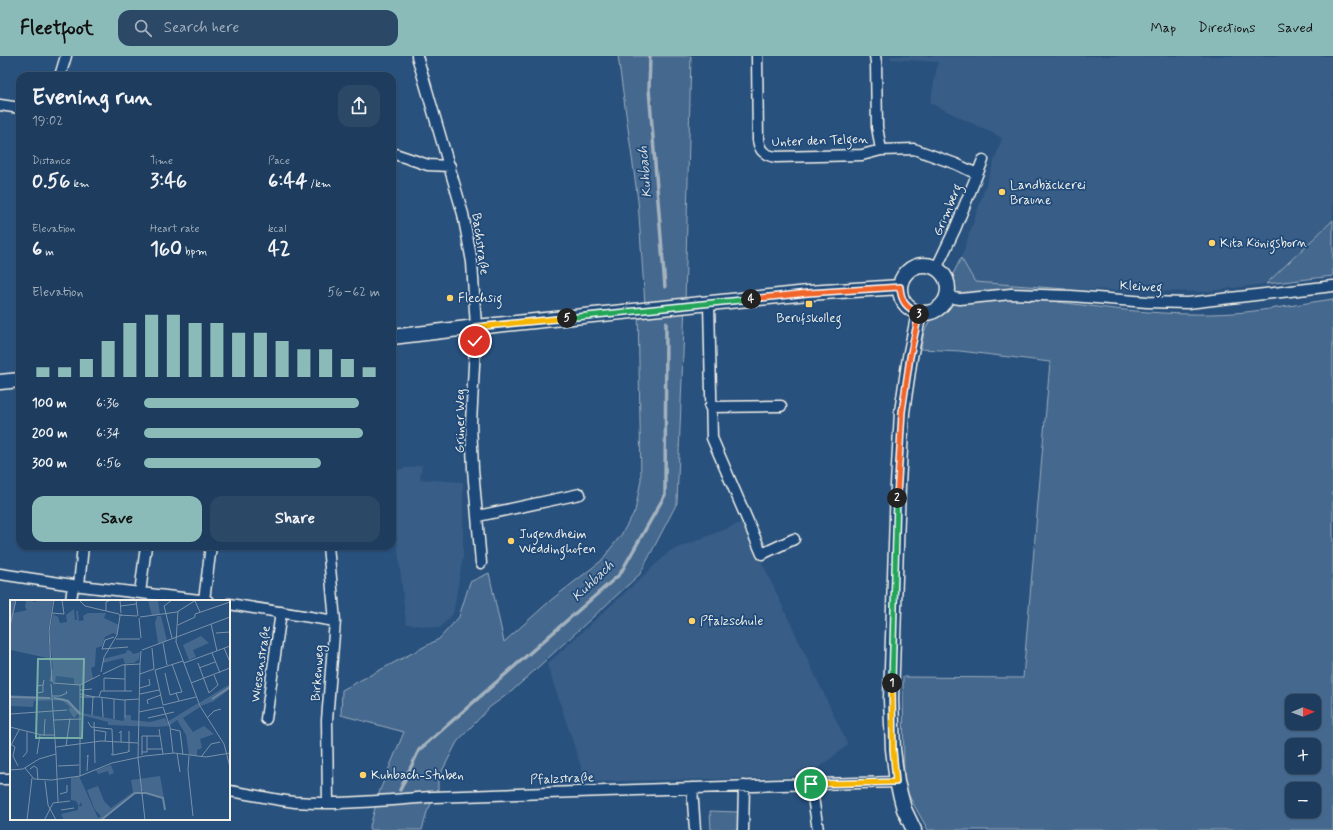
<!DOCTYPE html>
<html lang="en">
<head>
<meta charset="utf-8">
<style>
	:root { --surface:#1e3d5e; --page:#2b4867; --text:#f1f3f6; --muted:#a1aebc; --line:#3c5673; --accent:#8bbbb9 }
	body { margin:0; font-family:Mynerve,sans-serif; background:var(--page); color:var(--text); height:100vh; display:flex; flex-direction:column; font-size:15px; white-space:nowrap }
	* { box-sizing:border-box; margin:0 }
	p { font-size:13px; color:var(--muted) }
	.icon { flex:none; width:22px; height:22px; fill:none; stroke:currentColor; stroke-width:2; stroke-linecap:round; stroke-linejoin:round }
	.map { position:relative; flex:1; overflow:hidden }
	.details { position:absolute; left:16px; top:16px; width:380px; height:478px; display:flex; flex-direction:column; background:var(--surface); border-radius:12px; box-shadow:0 1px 3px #0004,0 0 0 1px var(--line) }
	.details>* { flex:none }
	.needle { width:26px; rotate:89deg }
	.fabs { position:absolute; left:1285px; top:638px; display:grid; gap:8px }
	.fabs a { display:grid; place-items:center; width:36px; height:36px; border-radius:8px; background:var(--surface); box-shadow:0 1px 3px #0004,0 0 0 1px var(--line); font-size:20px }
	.pin { position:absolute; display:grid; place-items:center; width:34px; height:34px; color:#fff; margin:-17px; border:2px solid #fff; border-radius:50%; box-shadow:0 1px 4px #0007 }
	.km { position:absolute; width:20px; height:20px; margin:-10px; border-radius:50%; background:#222; color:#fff; font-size:11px; line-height:20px; text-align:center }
	.round { display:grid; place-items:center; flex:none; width:42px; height:42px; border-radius:12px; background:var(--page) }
	.summary { display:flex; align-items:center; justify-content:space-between; height:68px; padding:0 16px }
	h1 { font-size:22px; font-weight:700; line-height:30px }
	.metrics { display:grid; grid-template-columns:repeat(3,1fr); gap:6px; height:68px; padding:4px 16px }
	.metrics div { display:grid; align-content:center }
	.metrics b { font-size:20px; font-weight:700 }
	.metrics small { font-size:11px; font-weight:400 }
	.metrics p { font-size:11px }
	.chart { height:112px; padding:8px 16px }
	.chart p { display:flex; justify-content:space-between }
	.chart svg { width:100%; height:72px; margin-top:4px; stroke:var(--accent); stroke-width:6 }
	.primary-button { display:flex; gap:8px; margin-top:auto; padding:8px 16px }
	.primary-button a { flex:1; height:46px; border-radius:12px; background:var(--accent); color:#111; font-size:16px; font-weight:700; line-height:46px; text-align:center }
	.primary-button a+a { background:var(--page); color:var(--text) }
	ul { padding:0 16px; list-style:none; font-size:13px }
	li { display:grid; grid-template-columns:64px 48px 1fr; align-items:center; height:30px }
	li i { height:10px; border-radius:5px; background:var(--accent) }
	header { display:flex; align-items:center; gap:24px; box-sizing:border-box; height:56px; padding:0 20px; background:var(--accent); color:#111 }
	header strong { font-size:19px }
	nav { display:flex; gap:22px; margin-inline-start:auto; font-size:14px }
	.search { width:280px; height:36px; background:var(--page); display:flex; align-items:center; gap:10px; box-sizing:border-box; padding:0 14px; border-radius:12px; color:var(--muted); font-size:15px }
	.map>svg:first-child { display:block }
</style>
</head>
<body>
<header>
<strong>Fleetfoot</strong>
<div class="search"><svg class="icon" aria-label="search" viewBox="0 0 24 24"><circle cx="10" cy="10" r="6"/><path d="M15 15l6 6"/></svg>Search here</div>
<nav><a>Map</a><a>Directions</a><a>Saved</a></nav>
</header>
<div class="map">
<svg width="1333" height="774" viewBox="0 0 1333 774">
	<rect width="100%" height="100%" fill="#28517e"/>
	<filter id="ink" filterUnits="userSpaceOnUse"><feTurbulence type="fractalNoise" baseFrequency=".025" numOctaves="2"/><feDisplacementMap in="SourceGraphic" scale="8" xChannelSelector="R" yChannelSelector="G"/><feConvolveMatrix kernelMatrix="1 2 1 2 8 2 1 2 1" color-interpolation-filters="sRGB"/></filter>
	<g filter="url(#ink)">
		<!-- built -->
		<path fill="#375d86" d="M 891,0 L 1333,0 L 1333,164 L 1266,228 L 1202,236 L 1150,235 L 1066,233 L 975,226 L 961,202 L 1002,82 L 930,47 L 938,6 L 890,3 Z
			M 422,409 L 420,423 L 463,426 L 463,501 L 453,558 L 440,572 L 406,568 L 392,439 L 392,415 Z
			M 743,466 L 848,689 L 808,720 L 763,722 L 586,726 L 547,608 L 641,522 L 670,495 Z"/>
		<!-- green -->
		<path fill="#45688e" stroke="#9cacbb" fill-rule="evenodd" d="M 618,0 L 691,0 L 685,247 L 677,447 L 640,518 L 512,635 L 490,651 L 457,686 L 438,723 L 438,734 L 427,756 L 422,774 L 369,774 L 380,734 L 404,676 L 341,659 L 342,634 L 439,583 L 459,561 L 470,526 L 489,517 L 504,586 L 551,544 L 601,505 L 621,479 L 635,455 L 641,424 L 638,250 L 645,249 L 638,145 Z
			M 1333,164 L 1333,220 L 1266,228 Z
			M 961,202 L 975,226 L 1066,233 L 1058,246 C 1119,254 1183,262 1246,256 C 1275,253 1304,247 1333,243 L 1333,774 L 928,774 L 904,731 L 903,621 L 1023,622 L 1050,306 L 960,295 L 921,293 L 924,276 ZM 1292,645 L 1314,645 L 1314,667 L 1292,667 ZM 1292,689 L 1314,689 L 1314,711 L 1292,711 ZM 1292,733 L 1314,733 L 1314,755 L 1292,755 Z
			M 710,755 L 738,756 L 738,774 L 711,774 Z"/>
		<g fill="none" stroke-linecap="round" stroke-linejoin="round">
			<!-- stream -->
			<path stroke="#a4b2be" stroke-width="3.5" d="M 650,0 L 649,33 L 665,231
				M 400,734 L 419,694 L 620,518 L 665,439 L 666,267"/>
			<defs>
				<path id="street" d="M 417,0 L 463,158 L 472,206 L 476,271 L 471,367 L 473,413 L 481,507
					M 757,0 L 758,84 C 760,95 764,99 776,101 L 862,99 L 881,94 L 914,93 L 956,108 L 977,118
					M 875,0 L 876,6 L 877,71 L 881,94
					M 60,20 L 66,0
					M 0,49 L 20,52
					M 392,97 L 428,109 L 450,110
					M 936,213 L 955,173 L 983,104
					M 946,241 L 960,243 L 1011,238 L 1071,240 L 1147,246 L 1188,247 L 1333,230
					M 709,247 L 712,382 L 762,498 L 794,483
					M 710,351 L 781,350
					M 478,460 L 580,438
					M 0,518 L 73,529 L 208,545
					M 79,529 L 83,490
					M 140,537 L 146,490
					M 204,544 L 211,490
					M 71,545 L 73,529
					M 229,548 L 335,565
					M 266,663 L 281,556
					M 0,723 L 11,723
					M 811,728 L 818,774
					M 692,732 L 695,774
					M 229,735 C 251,738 273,744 295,746 C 341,749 387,744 433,741 L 780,729 L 897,726
					M 328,747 L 327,664 L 335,565 L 328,490
					M 743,774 L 744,730"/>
				<path id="secondary" d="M900 233a24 24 0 1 1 48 0a24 24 0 1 1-48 0Z
					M 392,281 L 476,271 L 808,237 L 900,231
					M 0,326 L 20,324
					M 914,774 L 904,753 L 897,726 L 893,693 L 891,643 L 898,429 L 902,356 L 910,301 L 919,257"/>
			</defs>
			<!-- street casing -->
			<use href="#street" stroke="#f4f1e8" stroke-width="13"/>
			<!-- secondary casing -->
			<use href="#secondary" stroke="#f4f1e8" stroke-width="17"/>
			<!-- street -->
			<use href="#street" stroke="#1f4a7a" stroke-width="10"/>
			<!-- secondary -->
			<use href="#secondary" stroke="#1f4a7a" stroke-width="14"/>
		</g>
	</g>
	<g fill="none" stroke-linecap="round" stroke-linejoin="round" filter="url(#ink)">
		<defs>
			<path id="split-1" d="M 811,728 L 896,726 L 893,693 L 892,627"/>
			<path id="split-2" d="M 892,627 L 897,442"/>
			<path id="split-3" d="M 897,442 L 902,356 L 910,301 L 919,258"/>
			<path id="split-4" d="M 751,243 L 808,237 L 900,231 C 901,245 906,252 919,257 L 919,258"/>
			<path id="split-5" d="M 567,262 L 751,243"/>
			<path id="split-6" d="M 475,285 L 476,271 L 567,262"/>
		</defs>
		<!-- split-1 casing -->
		<use href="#split-1" stroke="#fff" stroke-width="8"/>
		<!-- split-2 casing -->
		<use href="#split-2" stroke="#fff" stroke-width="8"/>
		<!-- split-3 casing -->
		<use href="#split-3" stroke="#fff" stroke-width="8"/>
		<!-- split-4 casing -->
		<use href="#split-4" stroke="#fff" stroke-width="8"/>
		<!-- split-5 casing -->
		<use href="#split-5" stroke="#fff" stroke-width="8"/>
		<!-- split-6 casing -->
		<use href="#split-6" stroke="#fff" stroke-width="8"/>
		<!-- split-1 -->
		<use href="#split-1" stroke="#f5b400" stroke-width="5"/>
		<!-- split-2 -->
		<use href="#split-2" stroke="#22a559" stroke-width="5"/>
		<!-- split-3 -->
		<use href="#split-3" stroke="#f0652b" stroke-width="5"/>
		<!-- split-4 -->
		<use href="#split-4" stroke="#f0652b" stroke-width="5"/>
		<!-- split-5 -->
		<use href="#split-5" stroke="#22a559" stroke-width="5"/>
		<!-- split-6 -->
		<use href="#split-6" stroke="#f5b400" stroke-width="5"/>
	</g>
	<!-- markers -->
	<g fill="#ffd166" stroke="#1f4a7a" stroke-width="1.5">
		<circle cx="1002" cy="136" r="4"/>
		<circle cx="1212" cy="187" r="4"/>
		<circle cx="450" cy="242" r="4"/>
		<rect x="805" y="244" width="8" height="8" rx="2"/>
		<circle cx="511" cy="485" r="4"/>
		<circle cx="692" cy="565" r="4"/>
		<circle cx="363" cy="719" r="4"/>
	</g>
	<g text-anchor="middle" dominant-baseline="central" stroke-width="3.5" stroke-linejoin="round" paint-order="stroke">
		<!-- street labels -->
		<g font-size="13" fill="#f4f1e8" stroke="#1f4a7a">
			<text transform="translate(820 85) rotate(-2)">Unter den Telgen</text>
			<text transform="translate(948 154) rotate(-67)">Grimberg</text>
			<text transform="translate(480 188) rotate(82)">Bachstraße</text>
			<text transform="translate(1141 231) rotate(3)">Kleiweg</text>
			<text transform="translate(460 365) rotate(-90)">Grüner Weg</text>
			<text transform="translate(261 608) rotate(-82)">Wiesenstraße</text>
			<text transform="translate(318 617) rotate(-86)">Birkenweg</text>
			<text transform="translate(562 723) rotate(-2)">Pfalzstraße</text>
		</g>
		<!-- poi labels -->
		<g font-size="13" fill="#f4f1e8" stroke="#1f4a7a" text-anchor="start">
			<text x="1010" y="129">Landbäckerei<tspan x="1010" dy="15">Braune</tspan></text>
			<text x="1220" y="187">Kita Königsborn</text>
			<text x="458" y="242">Flechsig</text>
			<text x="809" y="262" text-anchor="middle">Berufskolleg</text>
			<text x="519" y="478">Jugendheim<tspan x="519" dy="15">Weddinghofen</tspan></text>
			<text x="700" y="565">Pfalzschule</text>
			<text x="371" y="719">Kuhbach-Stuben</text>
		</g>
		<!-- water labels -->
		<g font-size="14" font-style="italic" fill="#d9dcda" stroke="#1f4a7a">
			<text transform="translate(645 116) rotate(-95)">Kuhbach</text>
			<text transform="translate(593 525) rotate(-44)">Kuhbach</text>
		</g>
	</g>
	<!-- overview -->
	<g transform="translate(10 544)">
		<rect width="220" height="220" fill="#28517e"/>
		<path d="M 0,0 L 6,0 L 4,13 L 17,10 L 15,7 L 16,0 L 26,2 L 27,0 L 43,0 L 38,33 L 41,63 L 37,58 L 1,50 L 0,53 ZM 138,0 L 148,0 L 150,14 L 142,16 ZM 64,9 L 65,20 L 67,20 L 66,11 L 68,11 L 69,21 L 74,20 L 73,16 L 78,13 L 96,13 L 94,18 L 109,25 L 107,35 L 103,33 L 95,37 L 92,46 L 86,48 L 85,66 L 81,68 L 83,78 L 71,85 L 64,85 L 64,78 L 46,76 L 45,83 L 39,81 L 43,67 L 39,34 L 43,14 L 48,17 L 50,23 L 57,22 L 56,15 ZM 147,16 L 151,16 L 157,41 L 148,44 L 145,23 ZM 191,36 L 199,43 L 183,50 L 186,57 L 179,60 L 173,45 ZM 117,50 L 121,51 L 123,54 L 130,52 L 129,59 L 124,63 L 115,64 L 113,58 L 93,63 L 93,59 L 116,53 ZM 220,84 L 220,89 L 204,101 L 191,106 L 189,103 ZM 0,95 L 54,98 L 72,113 L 113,121 L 116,115 L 121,115 L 121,120 L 140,122 L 155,118 L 157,122 L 188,103 L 190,107 L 173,118 L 183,132 L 194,126 L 204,134 L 190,139 L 192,148 L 187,150 L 187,156 L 179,155 L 176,135 L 167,120 L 159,126 L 146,127 L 98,125 L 98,122 L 67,114 L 64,118 L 58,109 L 61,108 L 52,100 L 24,101 L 23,107 L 0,106 ZM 101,165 L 104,173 L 99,175 L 98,171 L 88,174 L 86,170 ZM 69,176 L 88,218 L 91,216 L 85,210 L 77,190 L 88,186 L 94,201 L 101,208 L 123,192 L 121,180 L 150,176 L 154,198 L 132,191 L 133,198 L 130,193 L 121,195 L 93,220 L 54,220 L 51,214 L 68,210 L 68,206 L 72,206 L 71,202 L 69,206 L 66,201 L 61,200 L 61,178 Z" fill="#45688e"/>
		<path fill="none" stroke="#6e88a2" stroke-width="2" d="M 0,97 L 40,98M 44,98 L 58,101 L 70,114M 202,99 L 220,87M 91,220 L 125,193 L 136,193 L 153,198 L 155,210"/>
		<path fill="none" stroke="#7a91a8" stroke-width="1" d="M 69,0 L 75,6 L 109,14M 110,0 L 111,13M 126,0 L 128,16M 162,0 L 154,6 L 162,38M 185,1 L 190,12M 111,6 L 126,4M 96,11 L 96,2 L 101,0M 168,11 L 166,42 L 190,106 L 214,144 L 220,167M 42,13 L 54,14 L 52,0M 112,15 L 109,15 L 127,16M 130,17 L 167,12 L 186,0M 129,18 L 131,38M 201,24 L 207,51M 168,25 L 185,17 L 185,14 L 220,2M 0,26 L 6,0M 206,33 L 220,32M 104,37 L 95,40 L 92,49 L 118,47M 106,39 L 130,39M 153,43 L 157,65M 214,48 L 220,62M 132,50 L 220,17M 202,53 L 210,73M 173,61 L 145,70 L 153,105 L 186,97M 174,63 L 220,46M 188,63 L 199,93 L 208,85 L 204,75M 130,64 L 128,158 L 135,220M 162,64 L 172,92 L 166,93 L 169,101M 189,68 L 205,62M 91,72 L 94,57 L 107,35 L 110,16M 155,73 L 160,95 L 166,93M 93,74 L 112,65 L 130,64 L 131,51M 130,74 L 144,69 L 142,48M 94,78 L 115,79M 42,82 L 39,31 L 44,0M 43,83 L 70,85 L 90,75M 181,83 L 220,68M 33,85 L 33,92 L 27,93 L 27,86 L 33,85 L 34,80M 130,88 L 140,85 L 139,79M 70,90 L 82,89M 94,91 L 94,78M 115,91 L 115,64M 70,94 L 85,97M 130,94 L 149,90M 42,96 L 50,96 L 57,93 L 56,91M 70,97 L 89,97 L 91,91 L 122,91M 89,97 L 113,100 L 129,99M 92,98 L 93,117M 104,99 L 104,119M 138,104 L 137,100 L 151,95M 129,112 L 153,107 L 160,127 L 163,153M 0,114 L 57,110M 82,115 L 83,97M 115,118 L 115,100M 138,118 L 164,112M 197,118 L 204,111 L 211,109M 44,120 L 71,119M 78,122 L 81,127 L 102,129 L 103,155 L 101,154M 84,122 L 85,163M 0,127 L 32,135 L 45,135M 149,129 L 153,154M 161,129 L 170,131 L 173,155M 84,130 L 96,132 L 95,141M 109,133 L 111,131 L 111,142M 34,136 L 35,119M 2,145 L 5,147 L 3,156 L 8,166M 56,146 L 60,118M 0,147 L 9,130M 46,147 L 91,141 L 128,143M 137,149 L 152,149M 118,150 L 119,152 L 119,131M 132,152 L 137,152 L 137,136M 167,153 L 170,172M 27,154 L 30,135M 46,154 L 48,202M 103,155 L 118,152M 132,155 L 132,136 L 150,136M 179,156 L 178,170 L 183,216M 13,157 L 17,152 L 17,132M 77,157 L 78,155 L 77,171M 191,157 L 201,144 L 210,142M 48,166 L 69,165M 15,168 L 24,179 L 42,180 L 70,176 L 102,163 L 135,156 L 164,153 L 196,157 L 220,153M 20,169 L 24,166 L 27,168 L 28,180M 0,170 L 13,169 L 29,159 L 46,154 L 41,84M 70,176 L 70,85M 35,181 L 38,205 L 46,220M 50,194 L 57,192 L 57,185M 51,210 L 64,208M 35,219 L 43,203 L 60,201M 17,220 L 22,178"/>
		<path fill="#76ada5" fill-opacity="0.15" stroke="#76ada5" stroke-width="2" d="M 28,59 L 74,59 L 72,138 L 26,138 Z"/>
		<rect width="220" height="220" fill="none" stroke="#f4f1e8" stroke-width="2"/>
	</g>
</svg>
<div class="fabs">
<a><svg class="needle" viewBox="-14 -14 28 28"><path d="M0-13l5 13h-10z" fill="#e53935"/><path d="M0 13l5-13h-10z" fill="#a1aebc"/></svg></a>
<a>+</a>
<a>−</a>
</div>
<div class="pin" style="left:811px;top:728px;background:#1e9e55"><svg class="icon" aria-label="arrive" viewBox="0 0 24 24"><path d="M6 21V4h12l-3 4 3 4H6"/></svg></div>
<div class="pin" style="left:475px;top:285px;background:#d93025"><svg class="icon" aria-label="check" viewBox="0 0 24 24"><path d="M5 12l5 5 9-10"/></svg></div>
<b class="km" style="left:892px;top:627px">1</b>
<b class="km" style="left:897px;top:442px">2</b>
<b class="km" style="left:919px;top:258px">3</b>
<b class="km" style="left:751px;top:243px">4</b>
<b class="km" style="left:567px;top:262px">5</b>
<section class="details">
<div class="summary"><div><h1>Evening run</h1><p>19:02</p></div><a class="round"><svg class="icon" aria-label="share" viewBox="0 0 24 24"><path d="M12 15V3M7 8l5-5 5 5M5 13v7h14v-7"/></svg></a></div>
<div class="metrics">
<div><p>Distance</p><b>0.56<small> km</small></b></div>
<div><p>Time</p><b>3:46</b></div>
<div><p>Pace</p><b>6:44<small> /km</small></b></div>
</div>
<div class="metrics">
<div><p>Elevation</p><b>6<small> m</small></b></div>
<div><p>Heart rate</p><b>160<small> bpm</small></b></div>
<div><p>kcal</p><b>42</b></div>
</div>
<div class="chart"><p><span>Elevation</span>56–62 m</p>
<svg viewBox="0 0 160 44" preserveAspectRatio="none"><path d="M5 44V38M15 44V38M25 44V33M35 44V22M45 44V11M55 44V6M65 44V6M75 44V11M85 44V11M95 44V17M105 44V17M115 44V22M125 44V27M135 44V27M145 44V33M155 44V38"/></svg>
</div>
<ul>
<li><b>100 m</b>6:36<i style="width:91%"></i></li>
<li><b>200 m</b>6:34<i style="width:93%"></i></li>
<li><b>300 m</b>6:56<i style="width:75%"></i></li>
</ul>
<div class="primary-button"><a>Save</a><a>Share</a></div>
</section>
</div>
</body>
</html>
